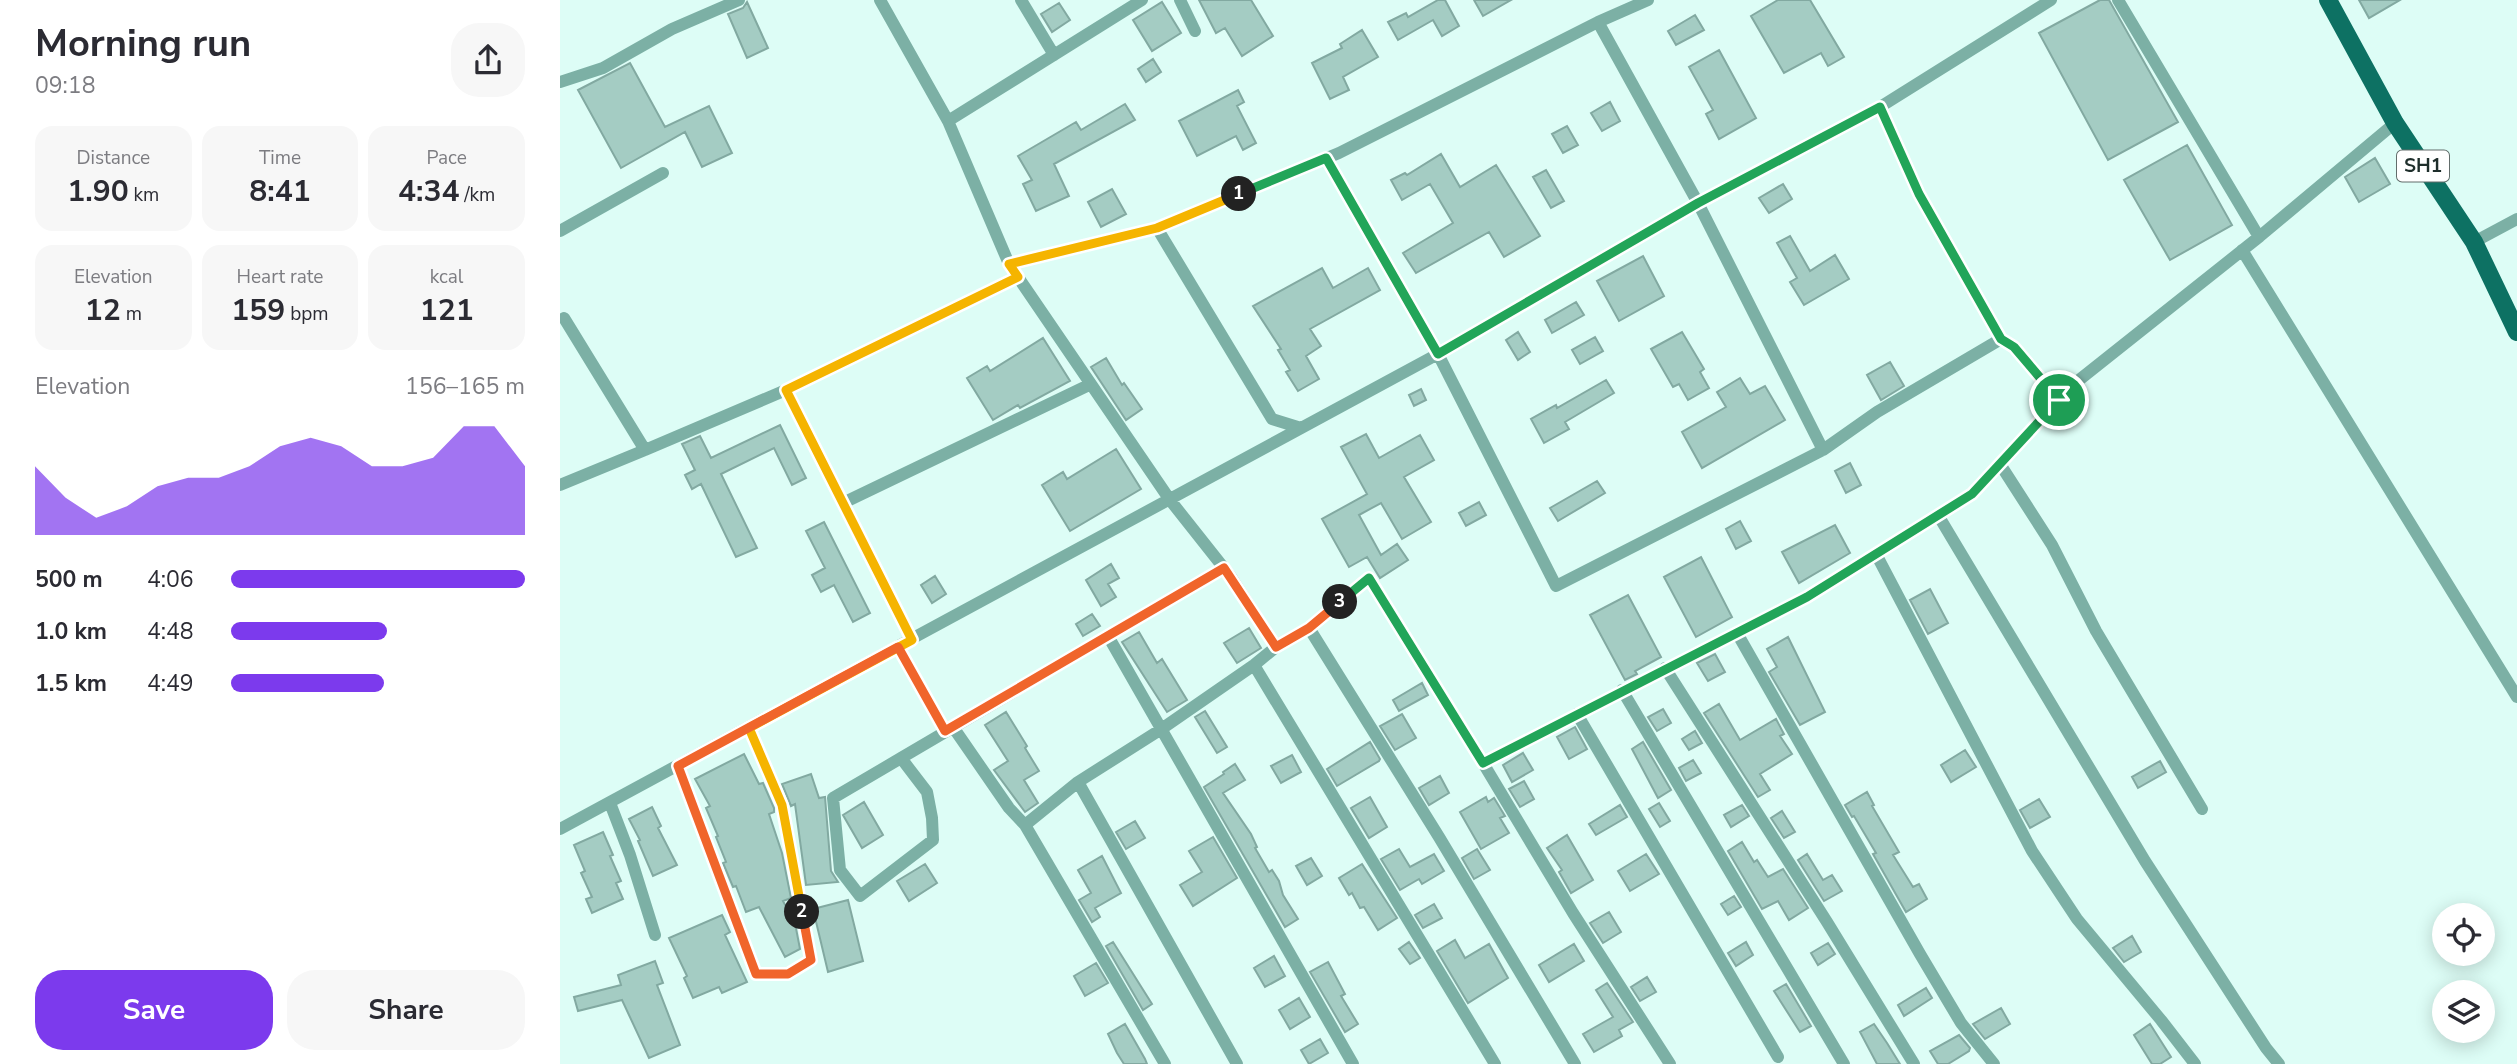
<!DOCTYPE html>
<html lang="en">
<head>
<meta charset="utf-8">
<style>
	:root { --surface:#fff; --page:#f7f7f7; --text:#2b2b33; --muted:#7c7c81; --accent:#7c3aed }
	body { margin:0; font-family:"Nunito Sans",sans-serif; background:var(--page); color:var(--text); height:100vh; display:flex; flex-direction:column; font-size:26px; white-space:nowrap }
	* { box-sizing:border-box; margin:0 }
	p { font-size:23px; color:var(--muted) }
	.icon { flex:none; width:38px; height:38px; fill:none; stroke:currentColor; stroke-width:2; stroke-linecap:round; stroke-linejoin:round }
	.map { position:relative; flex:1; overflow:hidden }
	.sheet { display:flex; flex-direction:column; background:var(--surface); width:560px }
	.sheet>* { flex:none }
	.tools { position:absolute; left:1872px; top:903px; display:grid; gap:14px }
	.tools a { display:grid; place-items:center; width:63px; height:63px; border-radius:50%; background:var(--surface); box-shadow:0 4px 18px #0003; font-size:35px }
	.pin { position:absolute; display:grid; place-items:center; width:60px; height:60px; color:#fff; margin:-30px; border:4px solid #fff; border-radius:50%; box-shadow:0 2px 7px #0007 }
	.km { position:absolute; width:35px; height:35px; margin:-18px; border-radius:50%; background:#222; color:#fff; font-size:19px; line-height:35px; text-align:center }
	.round { display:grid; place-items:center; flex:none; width:74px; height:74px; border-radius:28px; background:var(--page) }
	.summary { display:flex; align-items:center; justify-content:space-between; height:119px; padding:0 35px }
	h1 { font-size:38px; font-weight:700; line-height:52px }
	.metrics { display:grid; grid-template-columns:repeat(3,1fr); gap:10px; height:119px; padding:7px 35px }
	.metrics div { display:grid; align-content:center; border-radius:18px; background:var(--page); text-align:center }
	.metrics b { font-size:30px; font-weight:700 }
	.metrics small { font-size:19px; font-weight:400 }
	.metrics p { font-size:19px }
	.chart { height:196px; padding:14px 35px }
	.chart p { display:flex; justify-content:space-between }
	.chart svg { width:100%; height:126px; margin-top:7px; fill:var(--accent); opacity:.7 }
	.button { display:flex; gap:14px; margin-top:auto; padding:14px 35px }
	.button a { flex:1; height:80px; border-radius:28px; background:var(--accent); color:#fff; font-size:28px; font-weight:700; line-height:80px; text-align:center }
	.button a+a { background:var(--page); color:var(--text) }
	ul { padding:0 35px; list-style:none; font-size:23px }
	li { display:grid; grid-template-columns:112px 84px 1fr; align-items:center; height:52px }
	li i { height:18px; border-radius:9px; background:var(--accent) }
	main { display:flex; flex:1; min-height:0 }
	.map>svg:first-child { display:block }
</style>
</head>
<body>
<main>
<section class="sheet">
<div class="summary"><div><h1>Morning run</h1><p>09:18</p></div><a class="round"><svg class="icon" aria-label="share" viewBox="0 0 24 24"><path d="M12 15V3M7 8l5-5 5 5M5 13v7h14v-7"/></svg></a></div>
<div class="metrics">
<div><p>Distance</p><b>1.90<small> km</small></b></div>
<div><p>Time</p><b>8:41</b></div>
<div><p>Pace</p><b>4:34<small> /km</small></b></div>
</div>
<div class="metrics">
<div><p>Elevation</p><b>12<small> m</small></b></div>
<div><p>Heart rate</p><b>159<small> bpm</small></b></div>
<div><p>kcal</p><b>121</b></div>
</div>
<div class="chart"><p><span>Elevation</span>156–165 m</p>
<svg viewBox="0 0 160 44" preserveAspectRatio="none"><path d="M0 44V20L10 31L20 38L30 34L40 27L50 24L60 24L70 20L80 13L90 10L100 13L110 20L120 20L130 17L140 6L150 6L160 20V44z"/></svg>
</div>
<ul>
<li><b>500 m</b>4:06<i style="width:100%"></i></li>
<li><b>1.0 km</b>4:48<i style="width:53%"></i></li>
<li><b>1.5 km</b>4:49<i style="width:52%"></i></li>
</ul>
<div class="button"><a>Save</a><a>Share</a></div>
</section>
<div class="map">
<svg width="1957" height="1064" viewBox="0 0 1957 1064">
	<rect width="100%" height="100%" fill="#ddfdf6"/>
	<!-- building -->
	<path fill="#a4ccc3" stroke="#82a9a1" stroke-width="2" d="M 639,0 L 691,0 L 713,36 L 682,56 L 665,28 L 656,33 Z
		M 878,0 L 885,0 L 899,26 L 882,36 L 873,20 L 838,40 L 828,22 L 846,13 L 848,17 Z
		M 914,0 L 951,0 L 923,16 Z
		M 1218,0 L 1250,0 L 1284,57 L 1268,66 L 1261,53 L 1224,73 L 1191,16 Z
		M 1540,0 L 1549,0 L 1618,122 L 1548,160 L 1479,33 Z
		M 1799,0 L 1840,0 L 1809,18 Z
		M 187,2 L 208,48 L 187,58 L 168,14 L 183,8 Z
		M 602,2 L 621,33 L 592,51 L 573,20 Z
		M 499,3 L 510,20 L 492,32 L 481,14 Z
		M 1135,15 L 1144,30 L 1116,45 L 1108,31 Z
		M 802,30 L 818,57 L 783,77 L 789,90 L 770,99 L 752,63 L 782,48 L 780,44 Z
		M 1159,50 L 1196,118 L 1159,139 L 1146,114 L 1153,110 L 1129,67 Z
		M 593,59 L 601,72 L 586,82 L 578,69 Z
		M 70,63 L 105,127 L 149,106 L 172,153 L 142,167 L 125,132 L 61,168 L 18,90 Z
		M 678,90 L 684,102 L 677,106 L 696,143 L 683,150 L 676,136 L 637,156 L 619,121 Z
		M 1050,102 L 1060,121 L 1042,131 L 1031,113 Z
		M 565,104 L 575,120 L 494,164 L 509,196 L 476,211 L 463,184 L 472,180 L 458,156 L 516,122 L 521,130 Z
		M 1007,126 L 1018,145 L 1003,153 L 992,134 Z
		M 1627,145 L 1672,225 L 1610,260 L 1564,180 Z
		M 881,154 L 900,187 L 936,165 L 980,236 L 944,257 L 929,232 L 856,273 L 843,253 L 893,223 L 870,184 L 842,200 L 831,180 L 845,173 L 847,175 Z
		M 1815,158 L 1830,184 L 1799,202 L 1785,177 Z
		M 986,170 L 1004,201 L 991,208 L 973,177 Z
		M 1223,184 L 1232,199 L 1209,213 L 1199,198 Z
		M 552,189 L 566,214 L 541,227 L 528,202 Z
		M 1230,236 L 1250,271 L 1275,255 L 1289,279 L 1244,305 L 1230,282 L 1237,278 L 1217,243 Z
		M 1083,256 L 1104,296 L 1059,321 L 1037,281 Z
		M 762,268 L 773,288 L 808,268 L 820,290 L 750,329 L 761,346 L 746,356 L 759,379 L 738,391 L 726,372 L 730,370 L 718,350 L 721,349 L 693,306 Z
		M 1016,302 L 1024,315 L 992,333 L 985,320 Z
		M 958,332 L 970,352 L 958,360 L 946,340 Z
		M 1122,332 L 1144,369 L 1140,372 L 1149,388 L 1128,400 L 1119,384 L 1113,387 L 1091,349 Z
		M 1035,337 L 1043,351 L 1020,364 L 1012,350 Z
		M 483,338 L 510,381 L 460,408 L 458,405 L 433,420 L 407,378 L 427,366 L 430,371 Z
		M 546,358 L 562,385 L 564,383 L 582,409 L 566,420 L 531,367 Z
		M 1330,362 L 1344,386 L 1321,400 L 1307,375 Z
		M 1180,378 L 1190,394 L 1205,386 L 1225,420 L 1142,468 L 1122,432 L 1166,407 L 1157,392 Z
		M 1046,380 L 1054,393 L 1005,422 L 1009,429 L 984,443 L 971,419 L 996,405 L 997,408 Z
		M 861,389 L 866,400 L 854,406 L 849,395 Z
		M 220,425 L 246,478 L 232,485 L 214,448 L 161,474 L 197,548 L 176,557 L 141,484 L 132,489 L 125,475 L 135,470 L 122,444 L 140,436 L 151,458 Z
		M 806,434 L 819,458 L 860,435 L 874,460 L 844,477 L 871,522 L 842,539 L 821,503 L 799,515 L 821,555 L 837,544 L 848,560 L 820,578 L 807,557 L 789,567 L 762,519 L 807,494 L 781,447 Z
		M 556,449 L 581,489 L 510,531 L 482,485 L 503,472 L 507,479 Z
		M 1290,463 L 1301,485 L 1286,493 L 1275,471 Z
		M 1037,481 L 1045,493 L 998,521 L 990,508 Z
		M 919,502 L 926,515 L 906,526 L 899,513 Z
		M 1180,521 L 1191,541 L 1176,549 L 1166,529 Z
		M 264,522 L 310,613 L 293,622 L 274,585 L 261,592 L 252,575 L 265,568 L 246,531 Z
		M 1275,525 L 1290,553 L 1239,583 L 1222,552 Z
		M 1141,557 L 1172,617 L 1136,637 L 1104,577 Z
		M 551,564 L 559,578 L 548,584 L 556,597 L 541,606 L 526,580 Z
		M 375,576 L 386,594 L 372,603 L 361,585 Z
		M 1370,589 L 1388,623 L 1368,634 L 1350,600 Z
		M 1068,595 L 1101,657 L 1075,671 L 1077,674 L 1065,680 L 1030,615 Z
		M 532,614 L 540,626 L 523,636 L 516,624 Z
		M 689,628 L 701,648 L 677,663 L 664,643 Z
		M 579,632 L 597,663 L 602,659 L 627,700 L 607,712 L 562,642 Z
		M 1228,637 L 1265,712 L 1240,725 L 1209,672 L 1217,667 L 1207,649 Z
		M 1155,654 L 1165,672 L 1148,681 L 1137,663 Z
		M 862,683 L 868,695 L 839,711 L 833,700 Z
		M 1159,704 L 1180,740 L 1216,719 L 1224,734 L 1220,736 L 1232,754 L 1200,774 L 1210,790 L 1198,797 L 1144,713 Z
		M 1103,709 L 1111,723 L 1097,731 L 1088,717 Z
		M 645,711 L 667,747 L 657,753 L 635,717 Z
		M 446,712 L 467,746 L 465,748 L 479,771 L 464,780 L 478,803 L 465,812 L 434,770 L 448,761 L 425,725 Z
		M 842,714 L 856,738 L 835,750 L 820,726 Z
		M 1015,727 L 1027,749 L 1009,759 L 997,737 Z
		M 1135,731 L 1142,743 L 1129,750 L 1122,739 Z
		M 810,742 L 820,759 L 819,761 L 777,786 L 767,769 Z
		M 1083,742 L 1111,790 L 1098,798 L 1072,749 Z
		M 1405,750 L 1416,767 L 1391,782 L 1381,765 Z
		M 963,753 L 973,770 L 952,782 L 943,765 Z
		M 184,754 L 199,784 L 203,783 L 214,808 L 214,812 L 209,814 L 222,853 L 231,898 L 223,901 L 235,923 L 240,949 L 225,957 L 199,907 L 186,912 L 176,886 L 173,887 L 163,863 L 166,862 L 156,837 L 158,836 L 146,808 L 150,806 L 135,779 Z
		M 732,755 L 741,772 L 721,783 L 711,766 Z
		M 1133,760 L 1141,773 L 1126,781 L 1119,768 Z
		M 1600,761 L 1606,772 L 1578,788 L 1572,777 Z
		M 675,764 L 685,780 L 663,793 L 691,834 L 697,847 L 695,848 L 709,872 L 712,870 L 719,881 L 723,895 L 738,919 L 725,927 L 644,787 L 664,774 L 663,772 Z
		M 251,774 L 259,798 L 265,797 L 271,871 L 278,882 L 246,885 L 235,804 L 231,806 L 222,784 Z
		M 880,776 L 889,793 L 869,805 L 859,788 Z
		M 964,781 L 974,799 L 960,807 L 949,789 Z
		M 1307,792 L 1314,805 L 1312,806 L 1339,852 L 1333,855 L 1353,887 L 1359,884 L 1367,899 L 1346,912 L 1313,854 L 1316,853 L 1294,816 L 1292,817 L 1285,805 Z
		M 810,797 L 827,827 L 809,838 L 791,808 Z
		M 926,797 L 928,802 L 934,798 L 945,816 L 940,818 L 949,833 L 921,849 L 900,812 Z
		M 1479,799 L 1490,817 L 1470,828 L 1460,810 Z
		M 304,802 L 323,835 L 302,848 L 283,815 Z
		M 1099,803 L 1110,821 L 1100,827 L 1089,809 Z
		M 1060,805 L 1067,817 L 1036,835 L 1029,824 Z
		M 1182,805 L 1189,816 L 1171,827 L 1164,815 Z
		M 92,807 L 101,826 L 98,828 L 117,865 L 93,876 L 78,841 L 80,840 L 69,819 Z
		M 1222,811 L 1235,832 L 1224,838 L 1211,818 Z
		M 575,821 L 585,838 L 566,849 L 556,832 Z
		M 43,832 L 53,855 L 50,856 L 61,881 L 56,883 L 63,899 L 32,913 L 26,899 L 32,897 L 21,873 L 25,871 L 14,845 Z
		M 1007,835 L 1033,880 L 1011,893 L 999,872 L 1002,870 L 987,848 Z
		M 653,837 L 677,878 L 633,906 L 620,885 L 642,872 L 629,851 Z
		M 1182,842 L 1194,862 L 1197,860 L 1208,877 L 1223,869 L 1248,908 L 1229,920 L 1218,901 L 1202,909 L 1168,851 Z
		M 839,849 L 850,867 L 874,854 L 884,871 L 862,884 L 859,879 L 840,890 L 821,859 Z
		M 917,849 L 930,870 L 914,879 L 902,858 Z
		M 1086,854 L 1099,874 L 1070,891 L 1058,871 Z
		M 1247,854 L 1263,880 L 1272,875 L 1282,891 L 1264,901 L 1238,860 Z
		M 542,856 L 561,893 L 535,908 L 540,917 L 532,922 L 519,900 L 531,893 L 518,870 Z
		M 751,858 L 762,876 L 747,885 L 736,866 Z
		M 365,864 L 377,883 L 349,901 L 337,881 Z
		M 802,864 L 837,918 L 818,930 L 804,907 L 800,908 L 792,893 L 789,895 L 779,878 Z
		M 1174,896 L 1181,907 L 1168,915 L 1161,904 Z
		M 288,900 L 303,961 L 268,972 L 253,909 Z
		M 874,904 L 882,918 L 863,928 L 855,915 Z
		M 1049,912 L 1061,932 L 1043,943 L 1030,923 Z
		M 162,915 L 170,932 L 165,935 L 187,982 L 162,993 L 159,987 L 133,998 L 124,978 L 127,976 L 109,938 Z
		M 1572,936 L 1581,952 L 1564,962 L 1553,948 Z
		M 895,940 L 905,958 L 929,944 L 948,978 L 908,1003 L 877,951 Z
		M 553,942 L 592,1004 L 583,1010 L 546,946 Z
		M 849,942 L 860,958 L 850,964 L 839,949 Z
		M 1186,942 L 1193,955 L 1176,966 L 1168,953 Z
		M 1268,943 L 1275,954 L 1258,965 L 1251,953 Z
		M 1014,944 L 1024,961 L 989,982 L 979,965 Z
		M 714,956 L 725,976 L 705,987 L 694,968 Z
		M 95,961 L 103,983 L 97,985 L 120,1045 L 89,1058 L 62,1000 L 18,1011 L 14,997 L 61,985 L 58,975 Z
		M 768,962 L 785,994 L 781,996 L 798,1024 L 785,1032 L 750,972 Z
		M 536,963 L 548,983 L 525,996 L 514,976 Z
		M 1087,977 L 1096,992 L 1080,1001 L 1071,987 Z
		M 1047,983 L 1073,1022 L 1059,1030 L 1062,1036 L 1034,1052 L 1023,1034 L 1053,1017 L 1036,990 Z
		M 1226,984 L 1251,1026 L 1240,1032 L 1214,991 Z
		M 1366,988 L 1372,998 L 1344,1016 L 1338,1005 Z
		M 739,998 L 750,1017 L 730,1029 L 719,1010 Z
		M 1441,1008 L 1450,1024 L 1425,1039 L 1413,1024 Z
		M 565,1024 L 585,1059 L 587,1064 L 564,1064 L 557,1053 L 548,1034 Z
		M 1314,1024 L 1327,1043 L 1340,1064 L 1317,1064 L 1300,1032 Z
		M 1590,1024 L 1611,1057 L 1600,1064 L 1592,1064 L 1574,1035 Z
		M 1399,1035 L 1410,1048 L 1409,1051 L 1388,1064 L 1378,1064 L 1370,1051 Z
		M 760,1039 L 768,1053 L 749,1064 L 741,1050 Z"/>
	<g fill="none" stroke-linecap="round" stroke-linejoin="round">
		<!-- street -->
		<path stroke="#7cb0a5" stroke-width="12" d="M 320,0 L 388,121 L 449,264 L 610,500 L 671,577 L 716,647
			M 461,0 L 494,55
			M 620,0 L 635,31
			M 1558,0 L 1699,237
			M 0,82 L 43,68 L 112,29 L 179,0
			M 1320,107 L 1359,194 L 1441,339 L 1454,347 L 1499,400
			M 388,121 L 582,0
			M 766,158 L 878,354 L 1138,203 L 1320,107 L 1491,0
			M 597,228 L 712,419 L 741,428
			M 0,231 L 103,173
			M 1914,242 L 1957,219
			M 1682,250 L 1957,697
			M 449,264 L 597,228 L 779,153 L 1038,22 L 1088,0
			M 85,450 L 226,390
			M 1263,450 L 1317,412 L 1441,339
			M 1440,464 L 1492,545 L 1536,631 L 1642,809
			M 0,485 L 85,450 L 4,318
			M 283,503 L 531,384
			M 1378,515 L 1585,861 L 1706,1048 L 1719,1064
			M 1316,554 L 1472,851 L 1517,919 L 1601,1020 L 1635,1064
			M 749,628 L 879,837 L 1015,1064
			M 1177,633 L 1360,954 L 1401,1023 L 1434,1064
			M 548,636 L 793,1064
			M 352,640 L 226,390 L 458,277
			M 338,647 L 385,731
			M 694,665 L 935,1064
			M 1105,668 L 1267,922 L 1354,1064
			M 1062,690 L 1284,1064
			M 1017,714 L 1218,1057
			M 393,727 L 449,808 L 465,825
			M 341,758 L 273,798 L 280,870 L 300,896 L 373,840 L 372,818 L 367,792 L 341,758 L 664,568
			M 923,763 L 1013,913 L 1110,1064
			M 118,767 L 196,974 L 228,974 L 251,960 L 222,805 L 189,728
			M 518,782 L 677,1064
			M 50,803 L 70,855 L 95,935
			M 0,829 L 878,354 L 996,586 L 1263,450 L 1138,203 L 1038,22
			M 605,1064 L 465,825 L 518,782 L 600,730 L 694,665 L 716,647 L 749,628 L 809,578 L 923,763 L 1247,597 L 1412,494 L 1514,384 L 1699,237 L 1835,123"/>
		<!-- primary -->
		<path stroke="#0d7163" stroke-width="18" d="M 1768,0 L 1835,123 L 1914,242 L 1957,332"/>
	</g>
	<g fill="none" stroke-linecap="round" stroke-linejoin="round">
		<defs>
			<path id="split-1" d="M 679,194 L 766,158 L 878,354 L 1138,203 L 1320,107 L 1359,194 L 1441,339 L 1454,347 L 1499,400"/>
			<path id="split-2" d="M 242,912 L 222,805 L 189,728 L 352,640 L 226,390 L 458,277 L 449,264 L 597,228 L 679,194"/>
			<path id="split-3" d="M 242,912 L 251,960 L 228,974 L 196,974 L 118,766 L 338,647 L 385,731 L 664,568 L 716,647 L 749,628 L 780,602"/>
			<path id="split-4" d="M 780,602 L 809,578 L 923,763 L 1247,597 L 1412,494 L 1499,400"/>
		</defs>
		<!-- split-1 casing -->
		<use href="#split-1" stroke="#fff" stroke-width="14"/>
		<!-- split-2 casing -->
		<use href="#split-2" stroke="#fff" stroke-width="14"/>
		<!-- split-3 casing -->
		<use href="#split-3" stroke="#fff" stroke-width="14"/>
		<!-- split-4 casing -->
		<use href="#split-4" stroke="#fff" stroke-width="14"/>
		<!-- split-1 -->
		<use href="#split-1" stroke="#22a559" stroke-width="9"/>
		<!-- split-2 -->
		<use href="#split-2" stroke="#f5b400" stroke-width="9"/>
		<!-- split-3 -->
		<use href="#split-3" stroke="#f0652b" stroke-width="9"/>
		<!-- split-4 -->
		<use href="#split-4" stroke="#22a559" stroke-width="9"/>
	</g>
	<g text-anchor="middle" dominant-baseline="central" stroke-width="6" stroke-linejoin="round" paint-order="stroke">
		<!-- shield labels -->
		<rect fill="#fff" stroke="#626d6b" stroke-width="2" x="1837" y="150.5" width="52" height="31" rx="5"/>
		<g font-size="19" font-weight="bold" fill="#1e2e2b">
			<text x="1863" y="166">SH1</text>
		</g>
	</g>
</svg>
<div class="tools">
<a><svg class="icon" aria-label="locate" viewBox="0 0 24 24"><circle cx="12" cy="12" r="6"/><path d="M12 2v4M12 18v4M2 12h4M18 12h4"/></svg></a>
<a><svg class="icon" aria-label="layers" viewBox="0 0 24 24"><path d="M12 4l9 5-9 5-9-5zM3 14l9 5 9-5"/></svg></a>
</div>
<div class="pin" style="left:1499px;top:400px;background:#1e9e55"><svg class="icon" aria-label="arrive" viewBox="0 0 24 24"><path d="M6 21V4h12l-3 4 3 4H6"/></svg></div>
<b class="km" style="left:679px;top:194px">1</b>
<b class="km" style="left:242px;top:912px">2</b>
<b class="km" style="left:780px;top:602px">3</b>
</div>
</main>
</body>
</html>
